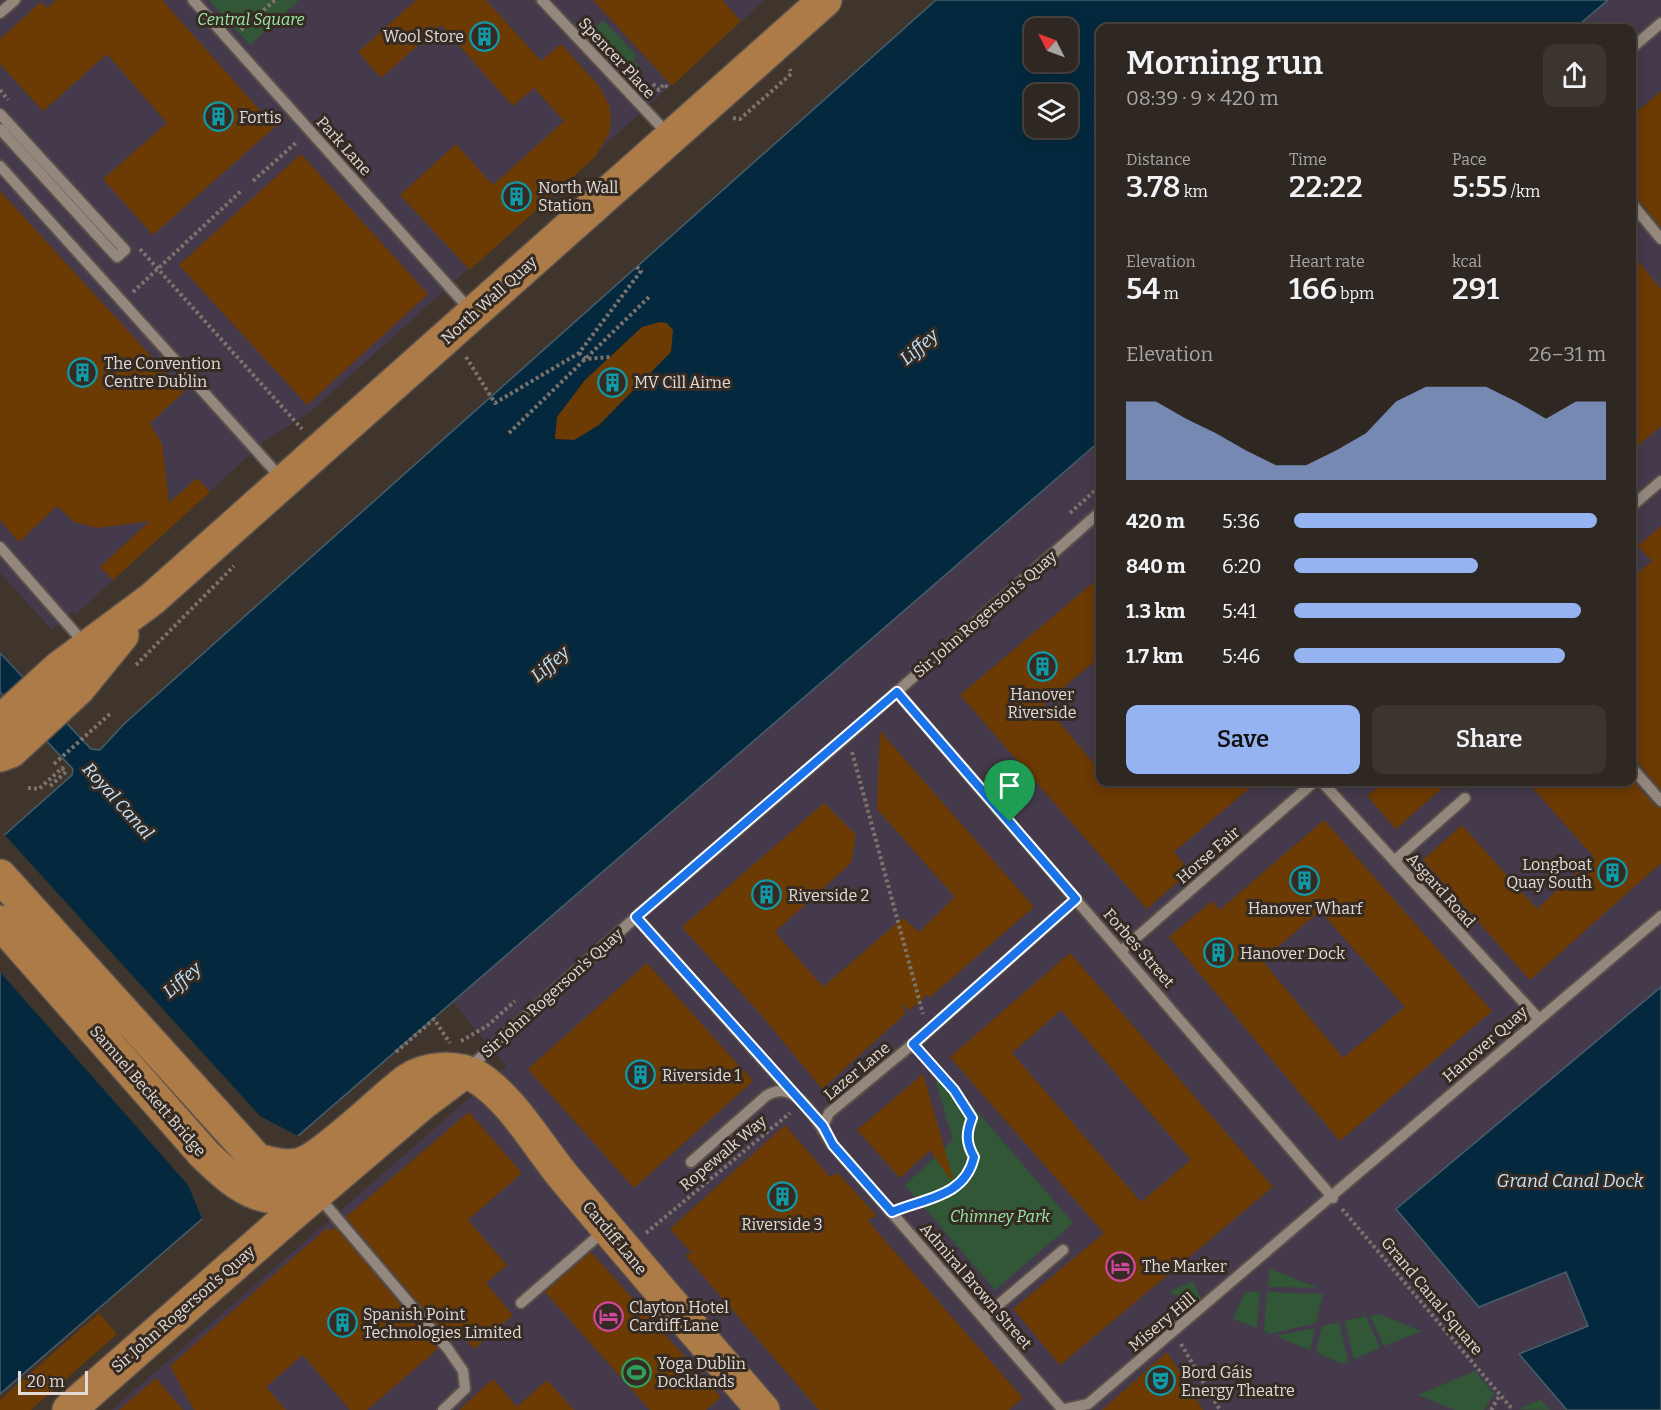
<!DOCTYPE html>
<html lang="en">
<head>
<meta charset="utf-8">
<style>
	:root { --surface:#2f2822; --page:#3b342f; --text:#f1f3f6; --muted:#a7a6a5; --line:#4a4440; --accent:#95b2f1 }
	body { margin:0; font-family:Bitter,serif; background:var(--page); color:var(--text); height:100vh; display:flex; flex-direction:column; font-size:22px; white-space:nowrap }
	* { box-sizing:border-box; margin:0 }
	p { font-size:20px; color:var(--muted) }
	.icon { flex:none; width:33px; height:33px; fill:none; stroke:currentColor; stroke-width:2; stroke-linecap:round; stroke-linejoin:round }
	.map { position:relative; flex:1; overflow:hidden }
	.details { position:absolute; left:1096px; top:24px; width:540px; height:762px; display:flex; flex-direction:column; background:var(--surface); border-radius:12px; box-shadow:0 3px 15px #0003,0 0 0 2px var(--line) }
	.details>* { flex:none }
	.needle { width:39px; rotate:312deg }
	.tools { position:absolute; left:1024px; top:18px; display:grid; gap:12px }
	.tools a { display:grid; place-items:center; width:54px; height:54px; border-radius:12px; background:var(--surface); box-shadow:0 3px 15px #0003,0 0 0 2px var(--line); font-size:30px }
	.scale { position:absolute; left:18px; bottom:15px; width:70px; box-sizing:border-box; padding-left:6px; border:3px solid #e1dad5; border-top:0; font-size:16px; line-height:21px; white-space:nowrap; color:#e1dad5; -webkit-text-stroke:4px #352b23; paint-order:stroke }
	.pin { position:absolute; display:grid; place-items:center; width:51px; height:51px; color:#fff; margin:-62px -26px; border-radius:50% 50% 50% 0; rotate:-45deg; box-shadow:0 0 6px #0007 }
	.pin .icon { rotate:45deg }
	.round { display:grid; place-items:center; flex:none; width:63px; height:63px; border-radius:12px; background:var(--page) }
	.summary { display:flex; align-items:center; justify-content:space-between; height:102px; padding:0 30px }
	h1 { font-size:33px; font-weight:600; line-height:45px }
	.metrics { display:grid; grid-template-columns:repeat(3,1fr); gap:9px; height:102px; padding:6px 30px }
	.metrics div { display:grid; align-content:center }
	.metrics b { font-size:30px; font-weight:600 }
	.metrics small { font-size:16px; font-weight:400 }
	.metrics p { font-size:16px }
	.chart { height:168px; padding:12px 30px }
	.chart p { display:flex; justify-content:space-between }
	.chart svg { width:100%; height:108px; margin-top:6px; fill:var(--accent); opacity:.7 }
	.button { display:flex; gap:12px; margin-top:auto; padding:12px 30px }
	.button a { flex:1; height:69px; border-radius:12px; background:var(--accent); color:#111; font-size:24px; font-weight:600; line-height:69px; text-align:center }
	.button a+a { background:var(--page); color:var(--text) }
	ul { padding:0 30px; list-style:none; font-size:20px }
	li { display:grid; grid-template-columns:96px 72px 1fr; align-items:center; height:45px }
	li i { height:15px; border-radius:8px; background:var(--accent) }
	.map>svg:first-child { display:block }
</style>
</head>
<body>
<div class="map">
<svg width="1661" height="1410" viewBox="0 0 1661 1410">
	<rect width="100%" height="100%" fill="#3f352d"/>
	<!-- commercial -->
	<path fill="#443a4b" d="M 0,0 L 765,0 L 309,413 L 267,439 L 76,614 L 74,611 L 52,630 L 0,573 Z
		M 1608,0 L 1661,0 L 1661,1410 L 112,1410 L 506,1066 L 452,1001 L 1101,440 L 1101,782 L 1632,782 L 1632,28 L 1575,28 Z"/>
	<!-- green -->
	<path fill="#315737" d="M 209,0 L 299,0 L 250,45 Z
		M 603,20 L 637,56 L 633,60 L 643,71 L 639,74 L 595,28 Z
		M 937,1065 L 1073,1223 L 995,1290 L 905,1185 L 953,1140 L 932,1068 Z
		M 1270,1269 L 1318,1288 L 1268,1287 Z
		M 1193,1281 L 1201,1299 L 1196,1303 L 1169,1292 Z
		M 1245,1292 L 1260,1292 L 1257,1328 L 1233,1319 Z
		M 1267,1292 L 1323,1294 L 1316,1323 L 1270,1334 L 1264,1331 Z
		M 1379,1314 L 1421,1331 L 1384,1346 L 1370,1316 Z
		M 1366,1316 L 1380,1348 L 1354,1359 L 1345,1321 Z
		M 1339,1322 L 1348,1361 L 1342,1364 L 1316,1352 L 1322,1326 Z
		M 1315,1328 L 1310,1350 L 1276,1336 Z
		M 1475,1371 L 1494,1394 L 1484,1410 L 1455,1410 L 1418,1395 Z
		M 1541,1400 L 1550,1410 L 1517,1409 Z"/>
	<!-- water -->
	<path fill="#04293e" stroke="#465e6b" stroke-width="1.5" fill-rule="evenodd" d="M 936,0 L 1608,0 L 1575,28 L 1101,28 L 1101,440 L 0,1394 L 0,839 L 72,775 L 73,769 L 0,692 L 0,653 L 91,749 L 100,750 L 124,724 ZM 1035,28 L 1068,28 L 1068,62 L 1035,62 ZM 1035,94 L 1068,94 L 1068,128 L 1035,128 Z
		M 1661,987 L 1661,1410 L 1567,1410 L 1519,1354 L 1588,1326 L 1566,1272 L 1479,1307 L 1396,1209 Z"/>
	<!-- pier -->
	<path fill="#3f352d" d="M 3,833 L 260,1116 L 300,1137 L 203,1221 L 188,1185 L 0,972 L 0,835 Z"/>
	<!-- building -->
	<path fill="#6c3a03" fill-rule="evenodd" d="M 56,0 L 162,0 L 275,127 L 153,235 L 103,179 L 167,123 L 107,54 L 43,111 L 0,64 L 0,39 L 41,2 L 47,8 Z
		M 416,0 L 486,0 L 541,61 L 561,44 L 599,86 L 609,105 L 611,120 L 609,134 L 595,157 L 470,270 L 400,195 L 456,144 L 493,185 L 564,121 L 534,88 L 513,106 L 441,25 L 381,78 L 358,52 Z
		M 593,0 L 722,0 L 741,21 L 672,86 Z
		M 1661,91 L 1661,227 L 1638,199 L 1632,197 L 1632,116 Z
		M 301,154 L 428,294 L 307,405 L 179,265 Z
		M 0,191 L 184,392 L 150,423 L 162,444 L 169,503 L 197,478 L 210,492 L 113,580 L 100,567 L 150,521 L 97,528 L 74,522 L 57,506 L 19,542 L 0,520 Z
		M 1632,254 L 1661,289 L 1661,426 L 1632,451 Z
		M 660,322 L 667,323 L 673,330 L 671,352 L 599,425 L 574,440 L 555,439 L 557,417 L 585,380 L 642,327 Z
		M 1661,526 L 1661,790 L 1632,755 L 1632,578 L 1652,561 L 1638,546 Z
		M 1101,576 L 1101,656 L 1044,704 L 1101,772 L 1101,782 L 1257,782 L 1174,852 L 1190,871 L 1147,909 L 960,695 Z
		M 880,731 L 1034,907 L 929,998 L 928,994 L 909,1011 L 902,1002 L 905,1014 L 822,1089 L 763,1017 L 682,927 L 824,803 L 856,835 L 851,863 L 775,932 L 823,987 L 903,918 L 919,932 L 955,897 L 877,809 Z
		M 1384,782 L 1449,782 L 1396,829 L 1367,796 Z
		M 1527,782 L 1634,782 L 1655,806 L 1661,808 L 1661,863 L 1530,980 L 1423,860 L 1462,825 L 1537,909 L 1594,857 Z
		M 1324,820 L 1492,1011 L 1340,1141 L 1169,937 L 1212,901 L 1220,910 ZM 1320,911 L 1405,1007 L 1343,1058 L 1262,960 Z
		M 1070,953 L 1273,1187 L 1060,1365 L 1013,1309 L 1104,1233 L 950,1057 ZM 1061,1010 L 1191,1160 L 1141,1202 L 1012,1053 Z
		M 647,963 L 753,1081 L 634,1188 L 528,1069 Z
		M 923,1074 L 953,1178 L 950,1179 L 930,1150 L 900,1178 L 857,1130 Z
		M 469,1112 L 522,1173 L 468,1220 L 507,1265 L 486,1283 L 513,1315 L 474,1349 L 459,1331 L 449,1339 L 346,1217 Z
		M 785,1125 L 830,1177 L 838,1173 L 877,1216 L 867,1220 L 1023,1398 L 1009,1410 L 819,1410 L 685,1255 L 692,1253 L 670,1229 Z
		M 335,1227 L 438,1349 L 367,1410 L 350,1410 L 303,1355 L 266,1387 L 286,1410 L 194,1410 L 170,1366 L 327,1228 L 330,1231 Z
		M 591,1252 L 721,1397 L 706,1410 L 650,1410 L 545,1292 Z
		M 99,1313 L 117,1334 L 31,1410 L 0,1410 L 0,1400 Z
		M 1167,1352 L 1203,1410 L 1102,1410 Z
		M 156,1378 L 183,1410 L 119,1410 Z
		M 493,1379 L 517,1407 L 547,1380 L 574,1410 L 459,1410 Z"/>
	<g fill="none" stroke-linecap="round" stroke-linejoin="round">
		<defs>
			<path id="minor" d="M 193,0 L 471,311
				M 542,0 L 668,134
				M 0,13 L 15,0
				M 1632,48 L 1661,23
				M 0,114 L 125,250 L 117,257 L 0,129
				M 0,166 L 282,479
				M 1632,204 L 1661,239
				M 1632,506 L 1661,481
				M 0,547 L 85,644
				M 897,692 L 1333,1198
				M 1632,768 L 1661,801
				M 1322,782 L 1538,1018
				M 1394,861 L 1465,798
				M 636,917 L 793,1094
				M 1121,951 L 1314,782
				M 469,1068 L 636,917 L 847,736 L 1101,511
				M 823,1126 L 829,1113 L 926,1033 L 1076,899
				M 691,1162 L 766,1096 C 798,1075 818,1126 833,1145 L 1062,1409
				M 319,1197 L 448,1349 L 463,1371 L 465,1389 L 443,1410
				M 521,1303 L 605,1230
				M 984,1317 L 1063,1250
				M 1061,1410 L 1088,1404 C 1279,1241 1469,1078 1661,916"/>
			<path id="major" d="M 0,722 L 59,668 L 152,599 L 825,0
				M 0,755 L 11,751 L 78,689 L 122,635
				M 0,876 L 257,1160 C 270,1163 283,1168 297,1165 C 320,1162 384,1097 408,1080 C 426,1068 457,1065 477,1077 C 512,1099 537,1144 563,1176 C 629,1254 695,1332 763,1410
				M 0,922 L 204,1154 C 242,1191 267,1209 320,1188
				M 69,1410 L 284,1221 L 424,1102 L 464,1072"/>
		</defs>
		<!-- minor casing -->
		<use href="#minor" stroke="#5a514b" stroke-width="14"/>
		<!-- major casing -->
		<use href="#major" stroke="#5a514b" stroke-width="36"/>
		<!-- path -->
		<path stroke="#7c736c" stroke-width="4" stroke-dasharray="3 3" stroke-linecap="butt" d="M 241,30 L 275,0
			M 653,84 L 659,90 L 664,84 L 669,89
			M 0,90 L 8,100
			M 733,118 L 740,119 L 791,74 L 790,69
			M 253,181 L 298,141
			M 140,249 L 302,429
			M 133,292 L 241,191
			M 579,353 L 585,359 L 610,357
			M 466,357 L 495,403 L 579,353 L 641,271 L 637,267
			M 509,433 L 650,296
			M 1070,513 L 1101,485
			M 136,665 L 234,566
			M 852,752 L 923,1014
			M 54,764 L 112,712
			M 28,788 L 39,789 L 62,768 L 66,772 L 49,787
			M 461,1041 L 487,1026 L 515,1001
			M 396,1052 L 434,1019 L 450,1043
			M 907,1205 C 937,1193 965,1196 974,1157 C 966,1143 966,1133 972,1118 L 954,1090 L 922,1055
			M 1342,1209 L 1513,1410
			M 646,1233 L 790,1113
			M 1181,1344 L 1220,1410
			M 1491,1410 L 1500,1395"/>
		<!-- minor -->
		<use href="#minor" stroke="#94887e" stroke-width="10"/>
		<!-- major -->
		<use href="#major" stroke="#ad7b47" stroke-width="33"/>
	</g>
	<g fill="none" stroke-linecap="round" stroke-linejoin="round">
		<defs>
			<path id="route" d="M 897,692 L 1076,899 L 913,1044 L 954,1090 L 972,1118 C 966,1133 966,1143 974,1157 C 965,1197 925,1198 892,1212 L 833,1145 L 823,1126 L 636,917 Z"/>
		</defs>
		<!-- route casing -->
		<use href="#route" stroke="#fff" stroke-width="12"/>
		<!-- route -->
		<use href="#route" stroke="#1a73e8" stroke-width="8"/>
	</g>
	<!-- icons -->
	<defs>
		<symbol id="building-ring" viewBox="-11 -11 22 22"><circle r="9.5" fill="#352b23" stroke="#0f9aa8" stroke-width="1.5"/><path d="M-4-6H4V6H1V3H-1V6H-4ZM-2.5-4.3h1.7v1.8h-1.7ZM.8-4.3h1.7v1.8H.8ZM-2.5-1h1.7V.8h-1.7ZM.8-1h1.7V.8H.8Z" fill="#0f9aa8"/></symbol>
		<symbol id="hotel-ring" viewBox="-11 -11 22 22"><circle r="9.5" fill="#352b23" stroke="#d1479c" stroke-width="1.5"/><path d="M-6-4.5h1.5V1H6V5H4.5V3h-9V5H-6ZM-4 0a1.8 1.8 0 1 1 3.6 0ZM.5 0V-2.5h3Q6-2.5 6 0Z" fill="#d1479c"/></symbol>
		<symbol id="stadium-ring" viewBox="-11 -11 22 22"><circle r="9.5" fill="#352b23" stroke="#2e9e5b" stroke-width="1.5"/><path d="M0-5a6.5 5 0 1 0 0 10a6.5 5 0 1 0 0-10ZM-3.5-1.8h7v3.6h-7Z" fill="#2e9e5b"/></symbol>
		<symbol id="theatre-ring" viewBox="-11 -11 22 22"><circle r="9.5" fill="#352b23" stroke="#0f9aa8" stroke-width="1.5"/><path d="M-5-5.5Q0-4 5-5.5V0Q5 5 0 6Q-5 5-5 0ZM-3.3-2.5H-1v1.5H-3.3ZM1-2.5H3.3v1.5H1ZM-2.8 1Q0 5.5 2.8 1Z" fill="#0f9aa8"/></symbol>
	</defs>
	<g fill-rule="evenodd">
		<use href="#building-ring" x="468" y="20" width="33" height="33"/>
		<use href="#building-ring" x="202" y="100" width="33" height="33"/>
		<use href="#building-ring" x="500" y="180" width="33" height="33"/>
		<use href="#building-ring" x="66" y="356" width="33" height="33"/>
		<use href="#building-ring" x="596" y="366" width="33" height="33"/>
		<use href="#building-ring" x="1026" y="650" width="33" height="33"/>
		<use href="#building-ring" x="1596" y="856" width="33" height="33"/>
		<use href="#building-ring" x="1288" y="864" width="33" height="33"/>
		<use href="#building-ring" x="750" y="878" width="33" height="33"/>
		<use href="#building-ring" x="1202" y="936" width="33" height="33"/>
		<use href="#building-ring" x="624" y="1058" width="33" height="33"/>
		<use href="#building-ring" x="766" y="1180" width="33" height="33"/>
		<use href="#hotel-ring" x="1104" y="1250" width="33" height="33"/>
		<use href="#hotel-ring" x="592" y="1300" width="33" height="33"/>
		<use href="#building-ring" x="326" y="1306" width="33" height="33"/>
		<use href="#stadium-ring" x="620" y="1356" width="33" height="33"/>
		<use href="#theatre-ring" x="1144" y="1364" width="33" height="33"/>
	</g>
	<g text-anchor="middle" dominant-baseline="central" stroke-width="6" stroke-linejoin="round" paint-order="stroke">
		<!-- park labels -->
		<g font-size="16" font-style="italic" fill="#9aeaa6" stroke="#352b23">
			<text x="251" y="19">Central Square</text>
			<text x="1000" y="1216">Chimney Park</text>
		</g>
		<!-- poi labels -->
		<g font-size="16" fill="#e1dad5" stroke="#352b23" text-anchor="start">
			<text x="464" y="36" text-anchor="end">Wool Store</text>
			<text x="239" y="117">Fortis</text>
			<text x="538" y="187">North Wall<tspan x="538" dy="18">Station</tspan></text>
			<text x="104" y="363">The Convention<tspan x="104" dy="18">Centre Dublin</tspan></text>
			<text x="634" y="382">MV Cill Airne</text>
			<text x="1042" y="694" text-anchor="middle">Hanover<tspan x="1042" dy="18">Riverside</tspan></text>
			<text x="1592" y="864" text-anchor="end">Longboat<tspan x="1592" dy="18">Quay South</tspan></text>
			<text x="788" y="895">Riverside 2</text>
			<text x="1305" y="908" text-anchor="middle">Hanover Wharf</text>
			<text x="1240" y="953">Hanover Dock</text>
			<text x="662" y="1075">Riverside 1</text>
			<text x="782" y="1224" text-anchor="middle">Riverside 3</text>
			<text x="1142" y="1266">The Marker</text>
			<text x="629" y="1307">Clayton Hotel<tspan x="629" dy="18">Cardiff Lane</tspan></text>
			<text x="363" y="1314">Spanish Point<tspan x="363" dy="18">Technologies Limited</tspan></text>
			<text x="657" y="1363">Yoga Dublin<tspan x="657" dy="18">Docklands</tspan></text>
			<text x="1181" y="1372">Bord Gáis<tspan x="1181" dy="18">Energy Theatre</tspan></text>
		</g>
		<!-- street labels -->
		<g font-size="16" fill="#e1dad5" stroke="#352b23">
			<text transform="translate(617 58) rotate(47)">Spencer Place</text>
			<text transform="translate(344 146) rotate(48)">Park Lane</text>
			<text transform="translate(489 300) rotate(-42)">North Wall Quay</text>
			<text transform="translate(985 614) rotate(-41)">Sir John Rogerson's Quay</text>
			<text transform="translate(1208 855) rotate(-41)">Horse Fair</text>
			<text transform="translate(1441 890) rotate(48)">Asgard Road</text>
			<text transform="translate(1139 948) rotate(49)">Forbes Street</text>
			<text transform="translate(552 993) rotate(-42)">Sir John Rogerson's Quay</text>
			<text transform="translate(1485 1044) rotate(-41)">Hanover Quay</text>
			<text transform="translate(857 1071) rotate(-40)">Lazer Lane</text>
			<text transform="translate(148 1091) rotate(49)">Samuel Beckett Bridge</text>
			<text transform="translate(723 1153) rotate(-40)">Ropewalk Way</text>
			<text transform="translate(615 1238) rotate(50)">Cardiff Lane</text>
			<text transform="translate(976 1286) rotate(49)">Admiral Brown Street</text>
			<text transform="translate(1432 1296) rotate(50)">Grand Canal Square</text>
			<text transform="translate(183 1309) rotate(-41)">Sir John Rogerson's Quay</text>
			<text transform="translate(1162 1322) rotate(-40)">Misery Hill</text>
		</g>
		<!-- water labels -->
		<g font-size="18" font-style="italic" fill="#c1e3fc" stroke="#352b23">
			<text transform="translate(919 347) rotate(-41)">Liffey</text>
			<text transform="translate(550 664) rotate(-41)">Liffey</text>
			<text transform="translate(118 801) rotate(48)">Royal Canal</text>
			<text transform="translate(182 980) rotate(-41)">Liffey</text>
			<text x="1570" y="1181">Grand Canal Dock</text>
		</g>
	</g>
</svg>
<div class="tools">
<a><svg class="needle" viewBox="-14 -14 28 28"><path d="M0-13l5 13h-10z" fill="#e53935"/><path d="M0 13l5-13h-10z" fill="#a7a6a5"/></svg></a>
<a><svg class="icon" aria-label="layers" viewBox="0 0 24 24"><path d="M12 4l9 5-9 5-9-5zM3 14l9 5 9-5"/></svg></a>
</div>
<div class="scale">20 m</div>
<div class="pin" style="left:1010px;top:822px;background:#1e9e55"><svg class="icon" aria-label="arrive" viewBox="0 0 24 24"><path d="M6 21V4h12l-3 4 3 4H6"/></svg></div>
<section class="details">
<div class="summary"><div><h1>Morning run</h1><p>08:39 · 9 × 420 m</p></div><a class="round"><svg class="icon" aria-label="share" viewBox="0 0 24 24"><path d="M12 15V3M7 8l5-5 5 5M5 13v7h14v-7"/></svg></a></div>
<div class="metrics">
<div><p>Distance</p><b>3.78<small> km</small></b></div>
<div><p>Time</p><b>22:22</b></div>
<div><p>Pace</p><b>5:55<small> /km</small></b></div>
</div>
<div class="metrics">
<div><p>Elevation</p><b>54<small> m</small></b></div>
<div><p>Heart rate</p><b>166<small> bpm</small></b></div>
<div><p>kcal</p><b>291</b></div>
</div>
<div class="chart"><p><span>Elevation</span>26–31 m</p>
<svg viewBox="0 0 160 44" preserveAspectRatio="none"><path d="M0 44V12L10 12L20 19L30 25L40 32L50 38L60 38L70 32L80 25L90 12L100 6L110 6L120 6L130 12L140 19L150 12L160 12V44z"/></svg>
</div>
<ul>
<li><b>420 m</b>5:36<i style="width:97%"></i></li>
<li><b>840 m</b>6:20<i style="width:59%"></i></li>
<li><b>1.3 km</b>5:41<i style="width:92%"></i></li>
<li><b>1.7 km</b>5:46<i style="width:87%"></i></li>
</ul>
<div class="button"><a>Save</a><a>Share</a></div>
</section>
</div>
</body>
</html>
